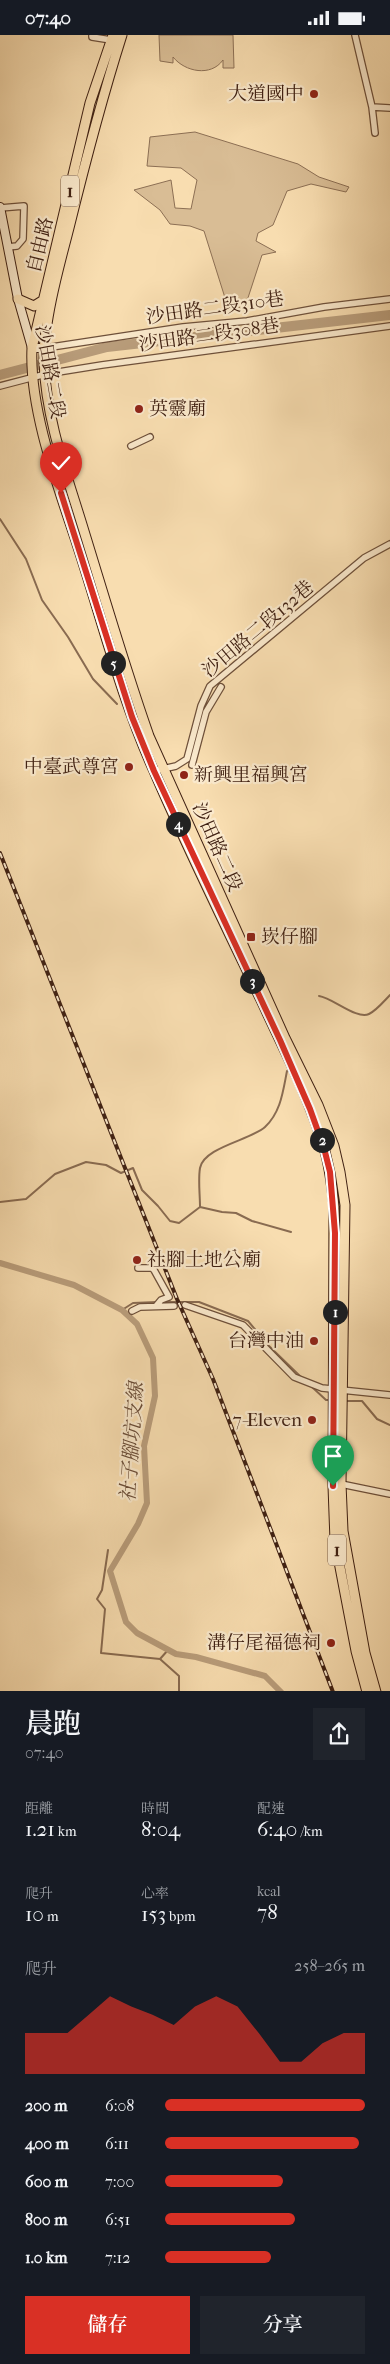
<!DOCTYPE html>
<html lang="zh-TW">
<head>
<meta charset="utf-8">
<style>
	:root { --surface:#171b24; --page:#20242c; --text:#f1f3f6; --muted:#9ea1a6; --accent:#d93025 }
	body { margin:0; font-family:"IM FELL French Canon","Noto Serif TC",serif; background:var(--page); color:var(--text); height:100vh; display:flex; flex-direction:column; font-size:19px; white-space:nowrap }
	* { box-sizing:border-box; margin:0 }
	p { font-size:16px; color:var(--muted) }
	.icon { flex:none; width:28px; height:28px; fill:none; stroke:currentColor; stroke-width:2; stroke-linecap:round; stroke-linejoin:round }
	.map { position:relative; height:1656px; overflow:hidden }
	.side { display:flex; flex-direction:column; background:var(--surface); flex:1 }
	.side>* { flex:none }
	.pin { position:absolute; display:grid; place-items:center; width:42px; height:42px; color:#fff; margin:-51px -21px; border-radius:50% 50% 50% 0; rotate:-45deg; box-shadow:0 0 5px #0007 }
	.pin .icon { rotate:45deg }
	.km { position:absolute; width:25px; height:25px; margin:-12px; border-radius:50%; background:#222; color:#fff; font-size:14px; line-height:25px; text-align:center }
	.round { display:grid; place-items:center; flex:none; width:52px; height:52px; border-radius:0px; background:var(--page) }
	.summary { display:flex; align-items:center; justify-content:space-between; height:85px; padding:0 25px }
	h1 { font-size:28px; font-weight:600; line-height:38px }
	.figures { display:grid; grid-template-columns:repeat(3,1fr); gap:8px; height:85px; padding:5px 25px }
	.figures div { display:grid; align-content:center }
	.figures b { font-size:21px; font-weight:600 }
	.figures small { font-size:14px; font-weight:400 }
	.figures p { font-size:14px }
	.chart { height:140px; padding:10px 25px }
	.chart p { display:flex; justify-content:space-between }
	.chart svg { width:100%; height:90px; margin-top:5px; fill:var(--accent); opacity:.7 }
	.action { display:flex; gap:10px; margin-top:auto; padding:10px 25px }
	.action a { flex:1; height:58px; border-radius:0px; background:var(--accent); color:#fff; font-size:20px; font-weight:600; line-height:58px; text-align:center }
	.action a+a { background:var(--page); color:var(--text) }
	ul { padding:0 25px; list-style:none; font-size:16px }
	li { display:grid; grid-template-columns:80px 60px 1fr; align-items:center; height:38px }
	li i { height:12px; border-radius:6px; background:var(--accent) }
	.status { display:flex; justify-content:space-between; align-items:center; height:35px; padding:0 25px; background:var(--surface); direction:ltr }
	.status svg { height:14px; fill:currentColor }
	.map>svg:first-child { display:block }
</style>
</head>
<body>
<div class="status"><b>07:40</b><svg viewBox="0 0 49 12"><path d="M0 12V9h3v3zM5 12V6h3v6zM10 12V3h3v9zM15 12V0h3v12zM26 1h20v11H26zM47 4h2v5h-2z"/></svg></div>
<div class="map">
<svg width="390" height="1657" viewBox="0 0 390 1657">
	<rect width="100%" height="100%" fill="#f8ddb0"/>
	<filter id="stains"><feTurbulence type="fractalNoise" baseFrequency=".004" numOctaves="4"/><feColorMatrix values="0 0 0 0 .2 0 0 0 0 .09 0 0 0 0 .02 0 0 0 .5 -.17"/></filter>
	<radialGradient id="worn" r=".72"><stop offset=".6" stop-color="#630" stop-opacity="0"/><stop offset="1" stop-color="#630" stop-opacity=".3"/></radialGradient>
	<!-- green -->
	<path fill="#d9bd95" stroke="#8c6f54" d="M 159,0 L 233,0 L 234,33 L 223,33 L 223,25 C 211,42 185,37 173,22 L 173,28 L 160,26 Z
		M 195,97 L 298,129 L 319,142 L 349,152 L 346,157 L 311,149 L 287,156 L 273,190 L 258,198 L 256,206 L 276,217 L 262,220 L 244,275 L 226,266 L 204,196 L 190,191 L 170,189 L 160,175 L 134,155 L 171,145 L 175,173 L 191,174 L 197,145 L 181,133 L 147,131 L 150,102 Z"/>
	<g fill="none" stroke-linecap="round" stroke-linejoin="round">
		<!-- stream -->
		<path stroke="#896b51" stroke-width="2" d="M 0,484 L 26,524 L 42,565 L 68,602 L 93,644 L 117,669
			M 319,961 C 333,963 357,985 369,979 C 377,975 384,966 390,960
			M 0,1167 L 26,1164 L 55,1139 L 86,1127 L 106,1130 L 121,1138 L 133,1133 L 142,1155 L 158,1171 L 170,1186 L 179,1188 L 200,1172 C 200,1159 198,1145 200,1133 C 204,1112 251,1105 265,1092 C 281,1077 283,1056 287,1036
			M 200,1172 L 222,1177 L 236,1178 L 252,1186 L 291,1197
			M 161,1267 L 199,1267 L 248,1286 L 269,1311 L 303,1344
			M 122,1275 L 133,1268 L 157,1267
			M 312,1352 L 326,1365 L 330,1365
			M 345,1366 L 362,1366 L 377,1384 L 390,1390
			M 108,1515 L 102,1555 L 97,1564 L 105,1574 L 101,1618 L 160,1624
			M 168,1615 L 160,1624 L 179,1641 L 179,1657"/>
		<!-- canal -->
		<path stroke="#b99d7b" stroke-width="6" d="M 0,1228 L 74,1250 L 122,1275 L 137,1289 L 153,1323 L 155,1361 L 144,1411 L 147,1468 L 138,1489 L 110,1536 L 126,1587 L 137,1598 L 176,1619 L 196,1622 L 265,1641 L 281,1657"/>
		<!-- river -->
		<path stroke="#b99d7b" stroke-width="10" d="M 0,340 L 107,312 L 390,280"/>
		<defs>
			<path id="street" d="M 92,0 L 92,2 L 111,5
				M 355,0 L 372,72
				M 375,98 L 372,72 L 390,73
				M 0,173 L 24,171 L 23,204 L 17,211 L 8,212
				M 45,313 L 183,292 L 247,286 L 324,272 L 390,264
				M 0,351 L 46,339 L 102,330 L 390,291
				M 131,411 L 150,402
				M 192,730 L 206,677 L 221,652
				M 154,736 L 176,731 L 187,724 L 201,671 L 210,651 L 364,523 L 390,509
				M 138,1233 L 152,1233 L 154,1235 L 169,1262 L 161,1265 L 156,1271
				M 185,1270 L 243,1290 L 294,1342 L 322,1353 L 390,1360
				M 132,1276 L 140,1272 L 174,1271
				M 341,1449 L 390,1459"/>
			<path id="secondary" d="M 0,172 L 18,264 L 32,313 L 45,313"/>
			<path id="primary" d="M 113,0 L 90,68 L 32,313 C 29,374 58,451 77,509 C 102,585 121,663 154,736 C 187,813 225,889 261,965 C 283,1013 309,1062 324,1113 C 330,1132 332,1152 334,1172 L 333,1451 L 335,1506 L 356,1616 L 367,1657
				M 122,0 C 102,63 85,128 69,193 C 59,231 43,289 44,327 C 46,385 67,440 84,496 C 105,564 125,633 149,701 L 285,1003 L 318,1070 L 334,1111 L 340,1137 L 345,1170 L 341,1449 L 343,1496 L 365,1618 L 376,1657
				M 18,264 L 34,271 L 42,266"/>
		</defs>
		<!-- street casing -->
		<use href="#street" stroke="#6e503a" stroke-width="8"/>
		<!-- secondary casing -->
		<use href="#secondary" stroke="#402113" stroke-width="10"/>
		<!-- primary casing -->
		<use href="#primary" stroke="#402113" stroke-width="11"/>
		<!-- street -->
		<use href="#street" stroke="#fae9cc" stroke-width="5.5"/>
		<!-- secondary -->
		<use href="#secondary" stroke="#fae9cc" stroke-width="8"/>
		<!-- primary -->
		<use href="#primary" stroke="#f8ddb0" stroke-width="9"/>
		<defs>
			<path id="rail" d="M 0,818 L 177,1264 L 213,1344 L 333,1657"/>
		</defs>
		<!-- rail casing -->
		<use href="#rail" stroke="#402113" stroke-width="4"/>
		<!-- rail -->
		<use href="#rail" stroke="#fae9cc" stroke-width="2" stroke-dasharray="5.5" stroke-linecap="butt"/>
	</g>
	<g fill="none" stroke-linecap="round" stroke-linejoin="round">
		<defs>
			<path id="route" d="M 61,458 L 132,682 L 154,736 L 280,1005 L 310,1074 L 324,1113 L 330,1137 L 335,1198 L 333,1451"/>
		</defs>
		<!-- route casing -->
		<use href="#route" stroke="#fff" stroke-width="10"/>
		<!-- route -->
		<use href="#route" stroke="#d93025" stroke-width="6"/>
	</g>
	<!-- markers -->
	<g fill="#8f2418" stroke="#fae9cc" stroke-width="2">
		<circle cx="314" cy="59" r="5"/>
		<circle cx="139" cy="374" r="5"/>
		<circle cx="129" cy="732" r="5"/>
		<circle cx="184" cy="740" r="5"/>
		<rect x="246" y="897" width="10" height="10" rx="2.5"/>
		<circle cx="137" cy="1225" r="5"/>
		<circle cx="314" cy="1306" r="5"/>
		<circle cx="312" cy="1385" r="5"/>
		<circle cx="331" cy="1608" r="5"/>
	</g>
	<g text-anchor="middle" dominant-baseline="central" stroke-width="4.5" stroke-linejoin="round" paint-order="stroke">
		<!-- shield labels -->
		<g fill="#fae9cc" stroke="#785d4a" stroke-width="1">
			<rect x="61" y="140.5" width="18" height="31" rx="4"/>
			<rect x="328" y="1499.5" width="18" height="31" rx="4"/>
		</g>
		<g font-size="18" font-weight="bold" fill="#402113">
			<text x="70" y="156">1</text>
			<text x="337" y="1515">1</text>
		</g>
		<!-- poi labels -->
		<g font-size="19" fill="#402113" stroke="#fae9cc" text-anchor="end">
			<text x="304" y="59">大道國中</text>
			<text x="149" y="374" text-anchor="start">英靈廟</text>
			<text x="119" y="732">中臺武尊宮</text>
			<text x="194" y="740" text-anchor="start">新興里福興宮</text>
			<text x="261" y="902" text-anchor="start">崁仔腳</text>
			<text x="147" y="1225" text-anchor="start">社腳土地公廟</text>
			<text x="304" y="1306">台灣中油</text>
			<text x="302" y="1385">7-Eleven</text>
			<text x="321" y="1608">溝仔尾福德祠</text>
		</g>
		<!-- street labels -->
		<g font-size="19" fill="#402113" stroke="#fae9cc">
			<text transform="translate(40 210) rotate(-76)">自由路</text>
			<text transform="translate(215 273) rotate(-8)">沙田路二段310巷</text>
			<text transform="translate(209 300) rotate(-8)">沙田路二段308巷</text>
			<text transform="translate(50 337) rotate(80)">沙田路二段</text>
			<text transform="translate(258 594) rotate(-40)">沙田路二段132巷</text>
			<text transform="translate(217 812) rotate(66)">沙田路二段</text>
		</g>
		<!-- water labels -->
		<g font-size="20" font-style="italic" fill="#6a4c37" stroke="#fae9cc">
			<text transform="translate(132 1407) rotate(-86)">社子腳坑支線</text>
		</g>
	</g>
	<rect width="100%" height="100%" filter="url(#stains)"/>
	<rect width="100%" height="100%" fill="url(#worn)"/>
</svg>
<div class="pin" style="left:333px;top:1451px;background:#1e9e55"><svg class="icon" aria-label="arrive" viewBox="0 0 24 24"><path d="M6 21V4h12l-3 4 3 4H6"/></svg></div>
<div class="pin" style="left:61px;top:458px;background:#d93025"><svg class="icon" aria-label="check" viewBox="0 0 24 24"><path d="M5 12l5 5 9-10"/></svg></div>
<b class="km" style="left:335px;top:1277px">1</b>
<b class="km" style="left:322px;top:1105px">2</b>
<b class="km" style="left:252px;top:946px">3</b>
<b class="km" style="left:178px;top:789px">4</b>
<b class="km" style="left:113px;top:628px">5</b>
</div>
<section class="side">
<div class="summary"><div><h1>晨跑</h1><p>07:40</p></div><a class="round"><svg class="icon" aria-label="share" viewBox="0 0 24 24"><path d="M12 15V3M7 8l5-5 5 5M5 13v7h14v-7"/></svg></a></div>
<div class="figures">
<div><p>距離</p><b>1.21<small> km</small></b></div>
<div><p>時間</p><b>8:04</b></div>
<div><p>配速</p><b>6:40<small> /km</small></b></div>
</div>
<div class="figures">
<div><p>爬升</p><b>10<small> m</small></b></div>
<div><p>心率</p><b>153<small> bpm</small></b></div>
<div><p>kcal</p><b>78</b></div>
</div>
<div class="chart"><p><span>爬升</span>258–265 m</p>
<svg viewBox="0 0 160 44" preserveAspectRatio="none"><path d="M0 44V24L10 24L20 24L30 15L40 6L50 11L60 15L70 20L80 11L90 6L100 11L110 24L120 38L130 38L140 29L150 24L160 24V44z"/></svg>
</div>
<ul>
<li><b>200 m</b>6:08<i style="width:100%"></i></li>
<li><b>400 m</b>6:11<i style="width:97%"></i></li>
<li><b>600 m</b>7:00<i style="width:59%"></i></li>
<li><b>800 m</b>6:51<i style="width:65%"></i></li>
<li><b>1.0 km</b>7:12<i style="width:53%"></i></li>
</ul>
<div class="action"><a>儲存</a><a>分享</a></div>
</section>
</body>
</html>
